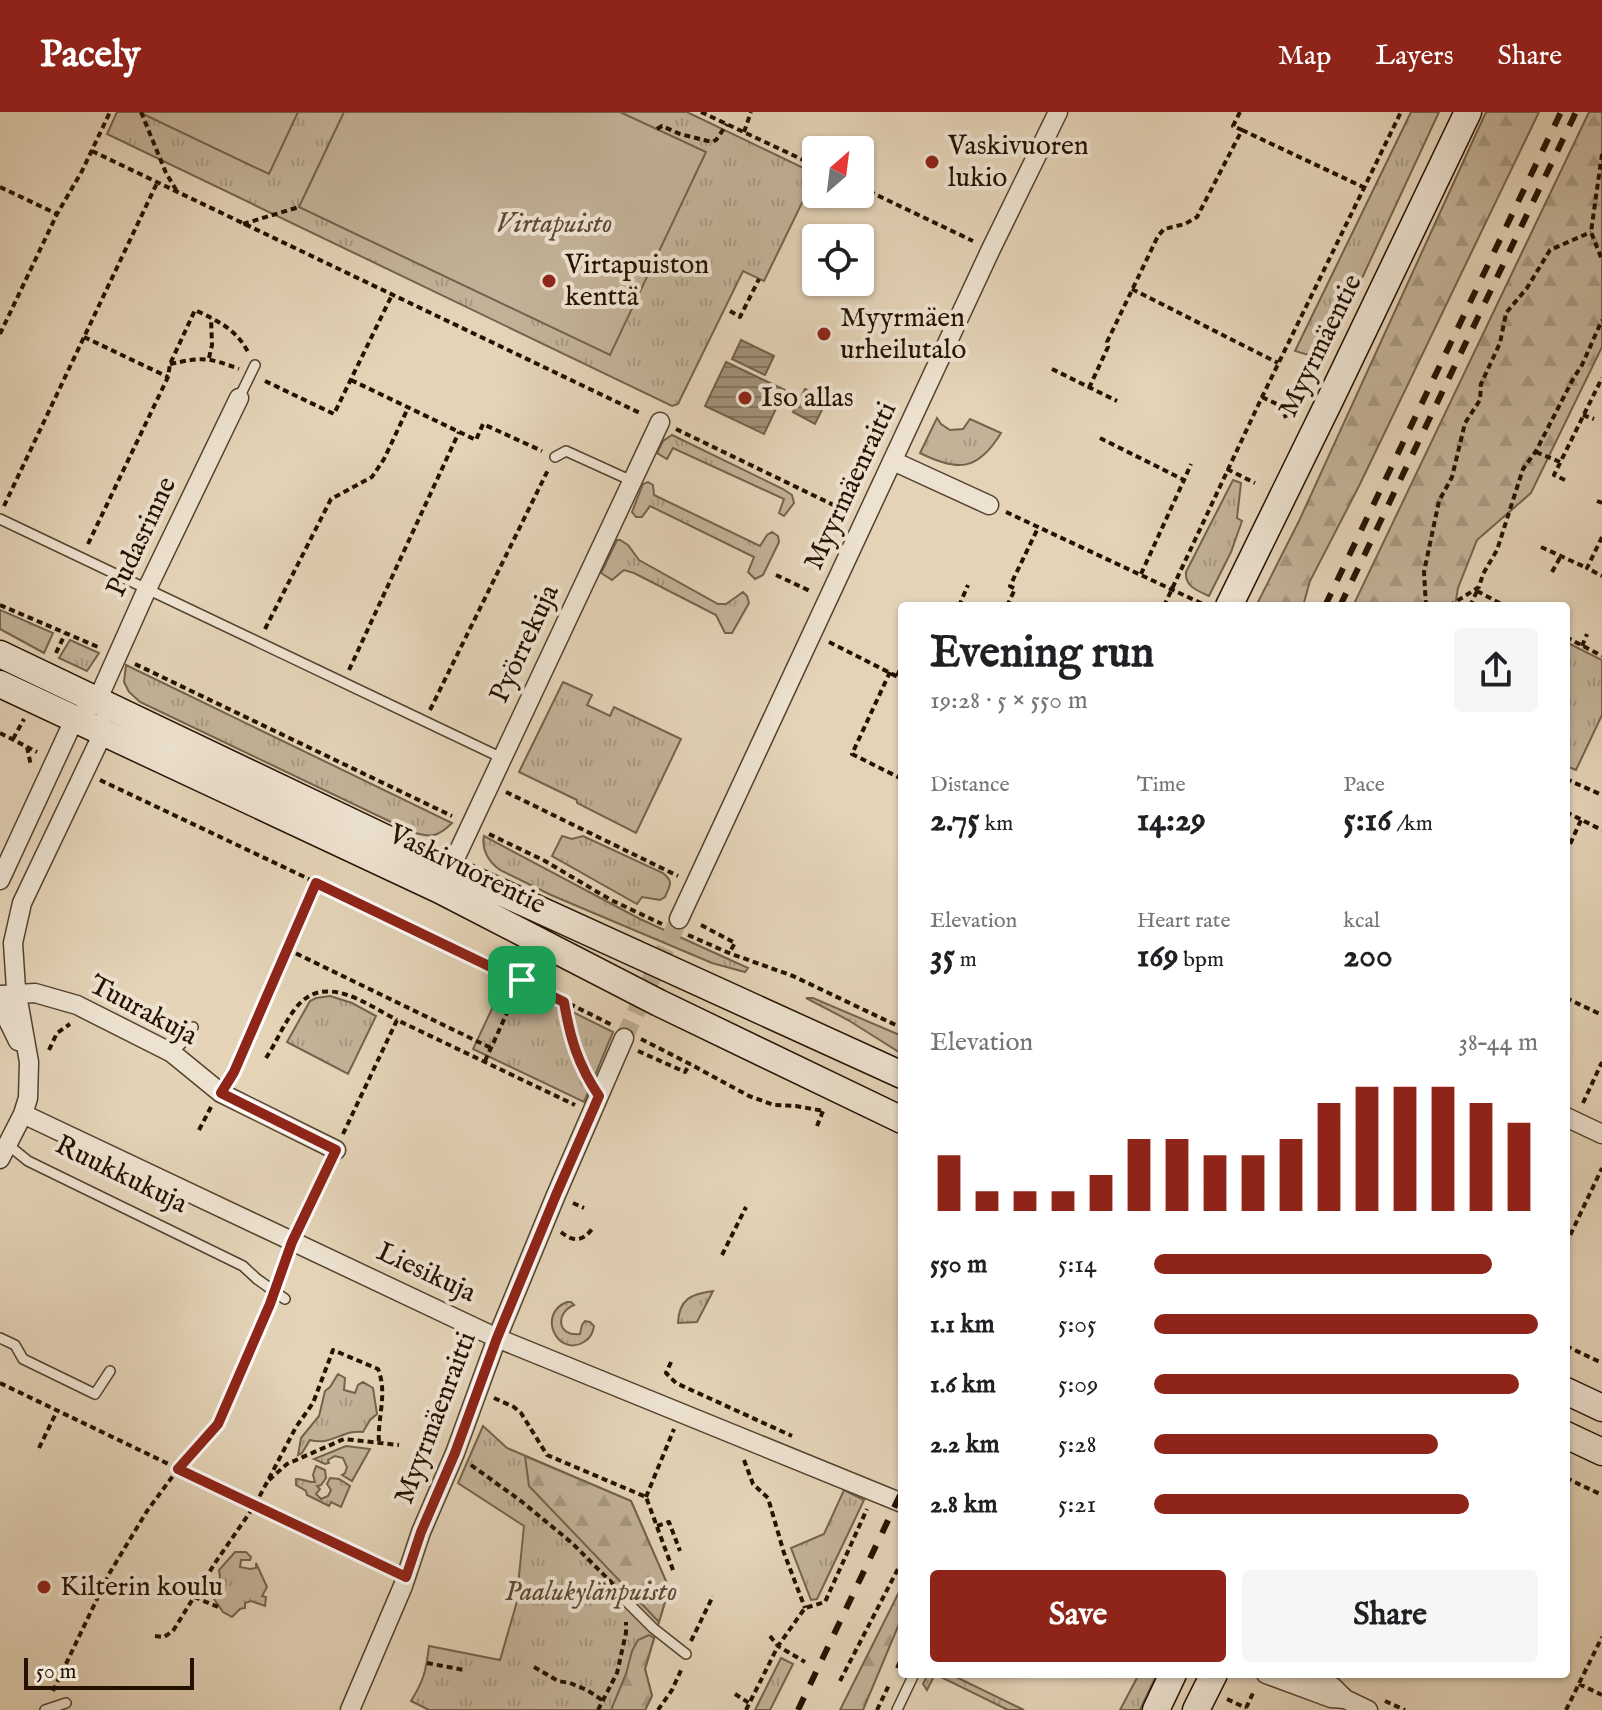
<!DOCTYPE html>
<html lang="en">
<head>
<meta charset="utf-8">
<style>
	:root { --surface:#fff; --page:#f6f6f6; --text:#202124; --muted:#757577; --accent:#8f2418 }
	body { margin:0; font-family:"IM FELL English",serif; background:var(--page); color:var(--text); height:100vh; display:flex; flex-direction:column; font-size:30px; white-space:nowrap }
	* { box-sizing:border-box; margin:0 }
	p { font-size:26px; color:var(--muted) }
	.icon { flex:none; width:44px; height:44px; fill:none; stroke:currentColor; stroke-width:2; stroke-linecap:round; stroke-linejoin:round }
	.map { position:relative; flex:1; overflow:hidden }
	.panel { position:absolute; left:898px; top:490px; width:672px; height:1076px; display:flex; flex-direction:column; background:var(--surface); border-radius:8px; box-shadow:0 2px 6px #0004 }
	.panel>* { flex:none }
	.needle { width:52px; rotate:28deg }
	.tools { position:absolute; left:802px; top:24px; display:grid; gap:16px }
	.tools a { display:grid; place-items:center; width:72px; height:72px; border-radius:8px; background:var(--surface); box-shadow:0 2px 6px #0004; font-size:40px }
	.scale { position:absolute; left:24px; bottom:20px; width:170px; box-sizing:border-box; padding-left:8px; border:4px solid #241100; border-top:0; font-size:22px; line-height:28px; white-space:nowrap; color:#241100; -webkit-text-stroke:6px #ede2d0; paint-order:stroke }
	.pin { position:absolute; display:grid; place-items:center; width:68px; height:68px; color:#fff; margin:-34px; border-radius:16px; box-shadow:0 4px 12px #0006 }
	.round { display:grid; place-items:center; flex:none; width:84px; height:84px; border-radius:8px; background:var(--page) }
	.overview { display:flex; align-items:center; justify-content:space-between; height:136px; padding:0 32px }
	h1 { font-size:44px; font-weight:800; line-height:60px }
	.stats { display:grid; grid-template-columns:repeat(3,1fr); gap:12px; height:136px; padding:8px 32px }
	.stats div { display:grid; align-content:center }
	.stats b { font-size:34px; font-weight:800 }
	.stats small { font-size:22px; font-weight:400 }
	.stats p { font-size:22px }
	.chart { height:224px; padding:16px 32px }
	.chart p { display:flex; justify-content:space-between }
	.chart svg { width:100%; height:144px; margin-top:8px; stroke:var(--accent); stroke-width:6 }
	.button { display:flex; gap:16px; margin-top:auto; padding:16px 32px }
	.button a { flex:1; height:92px; border-radius:8px; background:var(--accent); color:#fff; font-size:32px; font-weight:800; line-height:92px; text-align:center }
	.button a+a { background:var(--page); color:var(--text) }
	ul { padding:0 32px; list-style:none; font-size:26px }
	li { display:grid; grid-template-columns:128px 96px 1fr; align-items:center; height:60px }
	li i { height:20px; border-radius:10px; background:var(--accent) }
	header { display:flex; align-items:center; gap:48px; box-sizing:border-box; height:112px; padding:0 40px; background:var(--accent); color:#fff }
	header strong { font-size:38px }
	nav { display:flex; gap:44px; margin-inline-start:auto; font-size:28px }
	.map>svg:first-child { display:block }
</style>
</head>
<body>
<header>
<strong>Pacely</strong>
<nav><a>Map</a><a>Layers</a><a>Share</a></nav>
</header>
<div class="map">
<svg width="1602" height="1598" viewBox="0 0 1602 1598">
	<defs>
		<pattern id="grass-tufts" width="24" height="20" patternUnits="userSpaceOnUse" patternTransform="scale(2)"><rect width="24" height="20" fill="#c3b298"/><path d="M3 7l-1-3M5 7V3M7 7l1-3M15 17l-1-3M17 17v-4M19 17l1-3" fill="none" stroke="#a79881"/></pattern>
		<pattern id="forest-firs" width="22" height="20" patternUnits="userSpaceOnUse" patternTransform="scale(2)"><rect width="22" height="20" fill="#c3b298"/><path d="M5 1l3.5 6h-7zM16 11l3.5 6h-7z" fill="#a79881"/></pattern>
		<pattern id="water-rules" width="6" height="5" patternUnits="userSpaceOnUse" patternTransform="scale(2)"><rect width="6" height="5" fill="#a39179"/><path d="M0 2.5h6" fill="none" stroke="#857561"/></pattern>
	</defs>
	<rect width="100%" height="100%" fill="#e4d3b7"/>
	<filter id="stains"><feTurbulence type="fractalNoise" baseFrequency=".0025" numOctaves="4"/><feColorMatrix values="0 0 0 0 .2 0 0 0 0 .09 0 0 0 0 .02 0 0 0 .5 -.17"/></filter>
	<radialGradient id="worn" r=".72"><stop offset=".6" stop-color="#630" stop-opacity="0"/><stop offset="1" stop-color="#630" stop-opacity=".3"/></radialGradient>
	<!-- grass -->
	<path fill="url(#grass-tufts)" stroke="#74624c" stroke-width="2" d="M 117,0 L 687,0 L 816,62 L 764,169 L 743,159 L 678,292 L 672,294 L 107,22 Z
		M 1411,0 L 1439,0 L 1331,233 L 1315,245 L 1295,239 Z
		M 937,306 L 941,312 L 950,318 L 963,317 L 970,307 L 1001,321 C 978,359 958,360 920,341 Z
		M 672,323 L 783,377 L 792,383 L 794,391 L 784,404 L 779,401 L 784,387 L 673,336 L 667,347 L 657,341 L 663,329 Z
		M 1233,368 L 1241,371 L 1237,406 L 1242,409 L 1231,440 L 1209,484 C 1197,478 1185,475 1186,460 Z
		M 648,370 L 653,373 L 654,383 L 760,434 L 767,423 L 772,420 L 778,424 L 779,430 L 763,463 L 755,467 L 748,460 L 754,445 L 650,394 L 642,405 L 636,405 L 632,400 L 643,372 Z
		M 617,428 L 620,428 L 628,433 L 639,448 L 718,492 L 726,492 L 743,480 L 747,484 L 749,491 L 732,521 L 725,521 L 716,503 L 634,461 L 624,458 L 612,468 L 601,461 Z
		M 0,498 L 53,521 L 44,541 L 0,517 Z
		M 70,528 L 99,541 L 87,559 L 59,546 Z
		M 1566,530 L 1602,548 L 1602,603 L 1576,658 L 1566,654 Z
		M 126,553 L 452,711 C 438,725 431,726 412,720 L 140,590 L 129,580 L 124,570 Z
		M 563,570 L 592,583 L 587,593 L 610,604 L 614,595 L 681,627 L 636,721 L 577,691 L 577,688 L 519,660 Z
		M 484,724 L 640,807 L 748,856 L 745,860 L 712,851 L 551,783 L 500,758 C 489,750 481,738 484,724 Z
		M 562,724 L 572,727 L 583,724 L 663,761 C 674,770 670,773 665,785 L 660,788 L 642,785 L 637,792 L 552,744 Z
		M 506,867 L 613,920 L 584,990 L 473,937 Z
		M 330,884 L 352,891 L 376,904 L 348,962 L 287,930 L 310,889 L 316,886 Z
		M 806,886 L 813,886 L 902,924 L 902,942 L 848,908 Z
		M 713,1179 L 697,1210 L 678,1211 C 679,1187 691,1182 713,1179 Z
		M 567,1190 L 571,1190 L 574,1193 C 555,1201 557,1225 580,1222 L 582,1213 L 585,1209 L 590,1210 L 594,1214 C 593,1221 591,1226 584,1230 C 558,1246 536,1202 567,1190 Z
		M 338,1262 L 345,1266 L 344,1278 L 355,1281 L 358,1273 L 363,1270 L 373,1276 L 377,1302 L 370,1308 L 363,1320 C 344,1317 331,1334 310,1328 L 302,1341 L 298,1343 L 301,1326 L 319,1304 L 325,1279 L 330,1275 Z
		M 483,1314 L 507,1336 L 631,1389 L 669,1476 L 645,1557 L 652,1584 L 645,1598 L 429,1598 L 411,1589 C 424,1568 426,1559 429,1534 L 500,1548 L 516,1493 L 524,1414 L 458,1371 Z
		M 346,1334 L 370,1337 L 352,1369 L 342,1363 L 345,1361 L 347,1355 L 343,1346 L 335,1344 L 328,1348 L 329,1351 L 325,1352 L 314,1347 Z
		M 316,1354 L 325,1358 L 326,1366 L 321,1373 L 317,1374 L 320,1377 L 316,1382 L 321,1387 L 328,1384 L 331,1378 L 327,1372 L 330,1366 L 339,1367 L 350,1374 L 341,1395 L 331,1390 L 329,1394 L 307,1383 L 306,1379 L 296,1373 L 296,1367 C 303,1366 308,1371 315,1370 L 313,1363 Z
		M 844,1378 L 864,1388 L 817,1487 L 811,1488 L 791,1436 L 824,1422 Z
		M 235,1440 L 246,1440 L 251,1445 L 250,1448 L 241,1448 L 240,1455 L 250,1457 L 256,1456 L 256,1451 L 267,1475 L 262,1484 L 266,1485 L 265,1494 L 251,1489 L 245,1491 L 245,1496 L 240,1497 L 232,1505 L 223,1500 L 212,1484 L 220,1465 L 219,1458 Z
		M 781,1546 L 793,1552 L 770,1598 L 755,1598 Z
		M 928,1562 L 950,1562 L 1024,1598 L 1008,1598 L 935,1562 L 927,1578 L 923,1572 Z
		M 1139,1562 L 1157,1562 L 1140,1598 L 1120,1598 Z"/>
	<!-- forest -->
	<path fill="url(#forest-firs)" stroke="#74624c" stroke-width="2" d="M 1486,0 L 1539,0 L 1359,374 L 1310,469 L 1303,494 L 1256,494 L 1299,409 Z
		M 1589,0 L 1602,0 L 1602,235 L 1531,381 L 1477,428 L 1458,476 L 1455,494 L 1353,494 Z
		M 525,1344 L 631,1389 L 669,1476 L 659,1510 L 529,1374 Z
		M 902,1474 L 902,1505 L 863,1598 L 840,1598 Z
		M 649,1523 L 654,1526 L 645,1557 L 652,1584 L 645,1598 L 611,1598 L 626,1562 L 632,1539 L 638,1528 Z"/>
	<!-- pitch -->
	<path fill="#c3b298" stroke="#74624c" stroke-width="2" d="M 139,0 L 298,0 L 269,62 Z
		M 344,0 L 620,0 L 706,40 L 610,243 L 299,95 Z"/>
	<!-- water -->
	<path fill="url(#water-rules)" stroke="#705e49" stroke-width="2" d="M 741,228 L 774,244 L 765,263 L 732,247 Z
		M 726,250 L 785,278 L 764,322 L 705,294 Z
		M 805,277 L 827,288 L 815,312 L 793,300 Z"/>
	<g fill="none" stroke-linecap="round" stroke-linejoin="round">
		<!-- street-tunnel -->
		<path stroke="#beac92" stroke-width="18" stroke-dasharray="18 9" stroke-linecap="butt" d="M 624,926 L 679,807"/>
		<defs>
			<path id="lane" d="M 239,286 L 255,253
				M 555,345 L 566,339 L 632,369
				M 0,407 L 502,646
				M 172,941 L 186,927 L 193,915
				M 7,1032 L 28,1049 L 243,1154 L 257,1167 L 285,1187
				M 0,1226 L 15,1233 L 23,1247 L 95,1282 L 110,1259
				M 626,1489 L 653,1516 L 686,1542
				M 45,1598 L 66,1591
				M 897,1598 L 914,1562"/>
			<path id="street" d="M 893,349 L 989,393
				M 0,768 L 74,608 L 97,589 L 147,477 L 239,286
				M 445,768 L 660,310
				M 679,807 L 991,137 L 1058,0
				M 0,883 L 35,881 L 77,893 L 172,941 L 221,981 L 336,1038
				M 0,892 L 18,929
				M 23,1002 L 497,1226 L 902,1391
				M 1566,1005 L 1602,1022
				M 0,1047 L 23,1002 L 28,986 L 29,950 L 16,877 L 13,831 L 22,791 L 103,621 L 101,611
				M 1266,1562 L 1331,1586 L 1345,1587
				M 1310,1562 L 1333,1575 L 1345,1587 L 1368,1598
				M 350,1598 L 403,1474 L 421,1420 L 455,1341 L 497,1226 L 556,1083 L 624,926"/>
			<path id="secondary" d="M 1229,494 L 1330,288 L 1468,0
				M 0,542 L 450,757 L 902,963
				M 0,572 L 440,778 L 659,891 L 902,1008
				M 1566,1279 L 1602,1296
				M 1566,1323 L 1602,1340
				M 1156,1598 L 1173,1562
				M 1196,1598 L 1214,1562"/>
		</defs>
		<!-- lane casing -->
		<use href="#lane" stroke="#54422e" stroke-width="12"/>
		<!-- street casing -->
		<use href="#street" stroke="#54422e" stroke-width="21"/>
		<!-- secondary casing -->
		<use href="#secondary" stroke="#241100" stroke-width="29"/>
		<!-- path -->
		<path stroke="#241100" stroke-width="4" stroke-dasharray="6 4" stroke-linecap="butt" d="M 141,0 L 166,61 L 178,81
			M 701,0 L 816,54
			M 657,17 L 662,14 L 680,22 L 712,30 L 716,28 L 727,12
			M 1242,18 L 1363,75
			M 744,20 L 751,0
			M 92,39 L 642,302
			M 1602,42 L 1591,120 L 1602,148
			M 0,75 L 57,102
			M 860,75 L 973,129
			M 243,112 L 299,95
			M 1132,177 L 1278,251
			M 730,199 L 740,205 L 759,167
			M 0,222 L 57,102 L 82,59 L 110,0
			M 84,225 L 168,265
			M 901,240 L 917,248
			M 209,246 L 212,233 L 211,206
			M 170,252 C 203,245 207,245 239,257
			M 1052,257 L 1117,289
			M 351,268 L 476,328 L 483,312 L 542,339
			M 265,269 L 334,302 L 392,183
			M 1089,276 L 1108,235 L 1107,230 L 1158,124 L 1164,117 L 1185,112 L 1197,105 L 1242,18 L 1233,14 L 1240,0
			M 1262,285 L 1281,294 L 1286,306
			M 1583,303 L 1594,307
			M 676,317 L 848,400
			M 1100,326 L 1184,368 L 1191,352
			M 1536,340 L 1560,350
			M 1227,357 L 1255,371
			M 1565,368 L 1554,363 L 1602,266
			M 1597,389 L 1602,391
			M 4,394 L 157,71
			M 1006,400 L 1205,493
			M 1602,425 L 1587,456 L 1602,464
			M 88,432 L 168,265 L 170,252 L 195,198 C 218,209 236,217 248,240
			M 1541,435 L 1587,456
			M 1552,460 L 1561,444
			M 1141,462 L 1184,368
			M 776,463 L 810,479
			M 1477,479 L 1505,494
			M 0,493 L 98,535
			M 959,494 L 968,473
			M 1007,494 L 1015,477 L 1010,474 L 1038,416
			M 1164,494 L 1262,285 L 1401,0
			M 1426,494 L 1424,460 L 1439,389 L 1452,365 L 1465,311 L 1480,288 L 1481,272 L 1500,231 L 1506,201 L 1527,176 L 1550,138 L 1591,120
			M 1449,494 L 1479,475 L 1483,462 L 1497,438 L 1523,357 L 1536,339 L 1573,267 L 1582,253 L 1602,208
			M 1470,494 L 1478,477
			M 265,517 L 331,387 L 372,365 L 384,347 L 408,296
			M 1566,525 L 1602,544
			M 829,530 L 902,567
			M 1582,534 L 1587,522
			M 56,541 L 65,522
			M 135,552 L 452,704
			M 349,558 L 459,320
			M 890,560 L 852,642 L 902,667
			M 897,564 L 902,553
			M 430,598 L 548,358
			M 0,621 L 37,640
			M 13,627 L 24,607
			M 27,635 L 31,654
			M 1566,667 L 1602,683
			M 100,668 L 522,868 L 612,913
			M 506,680 L 678,764
			M 1566,700 L 1602,718
			M 489,722 L 545,749 L 611,788 L 662,812
			M 1566,741 L 1581,708
			M 701,813 L 735,831 L 729,841
			M 688,823 L 729,841 L 793,864 L 902,916
			M 287,837 L 491,936
			M 1566,886 L 1602,903
			M 564,890 L 571,929 L 586,964
			M 641,927 L 690,952 L 749,984 L 774,993 L 796,994 L 824,999
			M 49,938 L 57,921 L 70,912
			M 638,939 L 685,960 L 690,952
			M 266,946 C 276,931 284,911 295,897 C 323,859 366,892 397,908
			M 485,949 L 522,868
			M 231,964 L 316,771
			M 1583,991 L 1602,950
			M 817,1014 L 823,999
			M 199,1018 L 211,995
			M 343,1022 L 397,908 L 575,993
			M 573,1091 L 584,1096
			M 300,1112 L 328,1055
			M 561,1120 C 573,1130 582,1130 592,1117
			M 1566,1132 L 1602,1056
			M 722,1143 L 746,1095
			M 280,1164 L 287,1146
			M 1566,1234 L 1602,1251
			M 0,1271 L 387,1457
			M 494,1286 L 514,1295 L 521,1301 L 547,1343 L 646,1385 L 673,1458
			M 39,1336 L 57,1299
			M 744,1348 L 753,1372 L 768,1386 L 784,1441 L 805,1496
			M 471,1353 L 521,1389 L 572,1431 L 617,1476
			M 1566,1366 L 1602,1383
			M 269,1368 L 287,1352 L 344,1327 L 399,1333
			M 646,1385 L 674,1317
			M 657,1414 L 669,1410 L 680,1439
			M 194,1485 L 221,1496
			M 155,1524 L 164,1525 L 173,1519 L 215,1451 L 255,1393 L 296,1315 L 313,1291 L 333,1238 L 378,1257 C 388,1281 377,1307 379,1331
			M 770,1524 L 778,1534 L 805,1550
			M 691,1529 L 713,1484
			M 427,1551 L 464,1558
			M 534,1555 L 558,1569 L 570,1571 L 587,1578 L 602,1588
			M 897,1556 L 902,1545
			M 840,1569 L 902,1449
			M 1579,1572 L 1602,1583
			M 53,1579 L 109,1462 L 147,1399 L 178,1357 L 218,1312 L 269,1195
			M 735,1582 L 749,1591
			M 1227,1587 L 1246,1596
			M 1385,1589 L 1405,1598
			M 1246,1596 L 1254,1579
			M 598,1598 L 617,1561 L 626,1521 L 626,1510
			M 658,1598 L 672,1578 L 682,1556
			M 746,1598 L 778,1534 L 805,1496 L 825,1490 L 867,1397
			M 877,1598 L 890,1571
			M 1566,1598 L 1602,1525"/>
		<!-- lane -->
		<use href="#lane" stroke="#ede2d0" stroke-width="9"/>
		<!-- street -->
		<use href="#street" stroke="#ede2d0" stroke-width="18"/>
		<!-- secondary -->
		<use href="#secondary" stroke="#ede2d0" stroke-width="26"/>
		<!-- rail -->
		<path stroke="#241100" stroke-width="6" stroke-dasharray="14 14" stroke-linecap="butt" d="M 1325,494 L 1561,0
			M 1340,494 L 1576,0
			M 798,1598 L 902,1379"/>
		<!-- path-bridge -->
		<path stroke="#241100" stroke-width="4" stroke-dasharray="6 4" stroke-linecap="butt" d="M 671,1250 L 666,1261 L 676,1271 L 792,1324"/>
	</g>
	<g fill="none" stroke-linecap="round" stroke-linejoin="round">
		<defs>
			<path id="route" d="M 316,771 L 564,890 C 570,926 578,953 599,984 L 556,1083 L 497,1226 L 455,1341 L 421,1420 L 406,1465 L 178,1357 L 218,1312 L 270,1192 L 292,1130 L 336,1038 L 221,981 L 234,960 Z"/>
		</defs>
		<!-- route casing -->
		<use href="#route" stroke="#fff" stroke-width="16"/>
		<!-- route -->
		<use href="#route" stroke="#8f2418" stroke-width="10"/>
	</g>
	<!-- markers -->
	<g fill="#8f2418" stroke="#ede2d0" stroke-width="3">
		<circle cx="932" cy="50" r="8"/>
		<circle cx="549" cy="169" r="8"/>
		<circle cx="824" cy="222" r="8"/>
		<circle cx="745" cy="286" r="8"/>
		<circle cx="44" cy="1475" r="8"/>
	</g>
	<g text-anchor="middle" dominant-baseline="central" stroke-width="8" stroke-linejoin="round" paint-order="stroke">
		<!-- poi labels -->
		<g font-size="28" fill="#241100" stroke="#ede2d0" text-anchor="start">
			<text x="948" y="34">Vaskivuoren<tspan x="948" dy="32">lukio</tspan></text>
			<text x="565" y="153">Virtapuiston<tspan x="565" dy="32">kenttä</tspan></text>
			<text x="840" y="206">Myyrmäen<tspan x="840" dy="32">urheilutalo</tspan></text>
			<text x="761" y="286">Iso allas</text>
			<text x="60" y="1475">Kilterin koulu</text>
		</g>
		<!-- park labels -->
		<g font-size="28" font-style="italic" fill="#5c4935" stroke="#ede2d0">
			<text x="554" y="112">Virtapuisto</text>
			<text x="591" y="1480">Paalukylänpuisto</text>
		</g>
		<!-- street labels -->
		<g font-size="28" fill="#241100" stroke="#ede2d0">
			<text transform="translate(1321 234) rotate(-64)">Myyrmäentie</text>
			<text transform="translate(851 374) rotate(-65)">Myyrmäenraitti</text>
			<text transform="translate(142 425) rotate(-65)">Pudasrinne</text>
			<text transform="translate(525 532) rotate(-65)">Pyörrekuja</text>
			<text transform="translate(467 758) rotate(26)">Vaskivuorentie</text>
			<text transform="translate(143 899) rotate(28)">Tuurakuja</text>
			<text transform="translate(121 1063) rotate(26)">Ruukkukuja</text>
			<text transform="translate(426 1161) rotate(25)">Liesikuja</text>
			<text transform="translate(436 1306) rotate(-69)">Myyrmäenraitti</text>
		</g>
	</g>
	<rect width="100%" height="100%" filter="url(#stains)"/>
	<rect width="100%" height="100%" fill="url(#worn)"/>
</svg>
<div class="tools">
<a><svg class="needle" viewBox="-14 -14 28 28"><path d="M0-13l5 13h-10z" fill="#e53935"/><path d="M0 13l5-13h-10z" fill="#757577"/></svg></a>
<a><svg class="icon" aria-label="locate" viewBox="0 0 24 24"><circle cx="12" cy="12" r="6"/><path d="M12 2v4M12 18v4M2 12h4M18 12h4"/></svg></a>
</div>
<div class="scale">50 m</div>
<div class="pin" style="left:522px;top:868px;background:#1e9e55"><svg class="icon" aria-label="arrive" viewBox="0 0 24 24"><path d="M6 21V4h12l-3 4 3 4H6"/></svg></div>
<section class="panel">
<div class="overview"><div><h1>Evening run</h1><p>19:28 · 5 × 550 m</p></div><a class="round"><svg class="icon" aria-label="share" viewBox="0 0 24 24"><path d="M12 15V3M7 8l5-5 5 5M5 13v7h14v-7"/></svg></a></div>
<div class="stats">
<div><p>Distance</p><b>2.75<small> km</small></b></div>
<div><p>Time</p><b>14:29</b></div>
<div><p>Pace</p><b>5:16<small> /km</small></b></div>
</div>
<div class="stats">
<div><p>Elevation</p><b>35<small> m</small></b></div>
<div><p>Heart rate</p><b>169<small> bpm</small></b></div>
<div><p>kcal</p><b>200</b></div>
</div>
<div class="chart"><p><span>Elevation</span>38–44 m</p>
<svg viewBox="0 0 160 44" preserveAspectRatio="none"><path d="M5 44V27M15 44V38M25 44V38M35 44V38M45 44V33M55 44V22M65 44V22M75 44V27M85 44V27M95 44V22M105 44V11M115 44V6M125 44V6M135 44V6M145 44V11M155 44V17"/></svg>
</div>
<ul>
<li><b>550 m</b>5:14<i style="width:88%"></i></li>
<li><b>1.1 km</b>5:05<i style="width:100%"></i></li>
<li><b>1.6 km</b>5:09<i style="width:95%"></i></li>
<li><b>2.2 km</b>5:28<i style="width:74%"></i></li>
<li><b>2.8 km</b>5:21<i style="width:82%"></i></li>
</ul>
<div class="button"><a>Save</a><a>Share</a></div>
</section>
</div>
</body>
</html>
